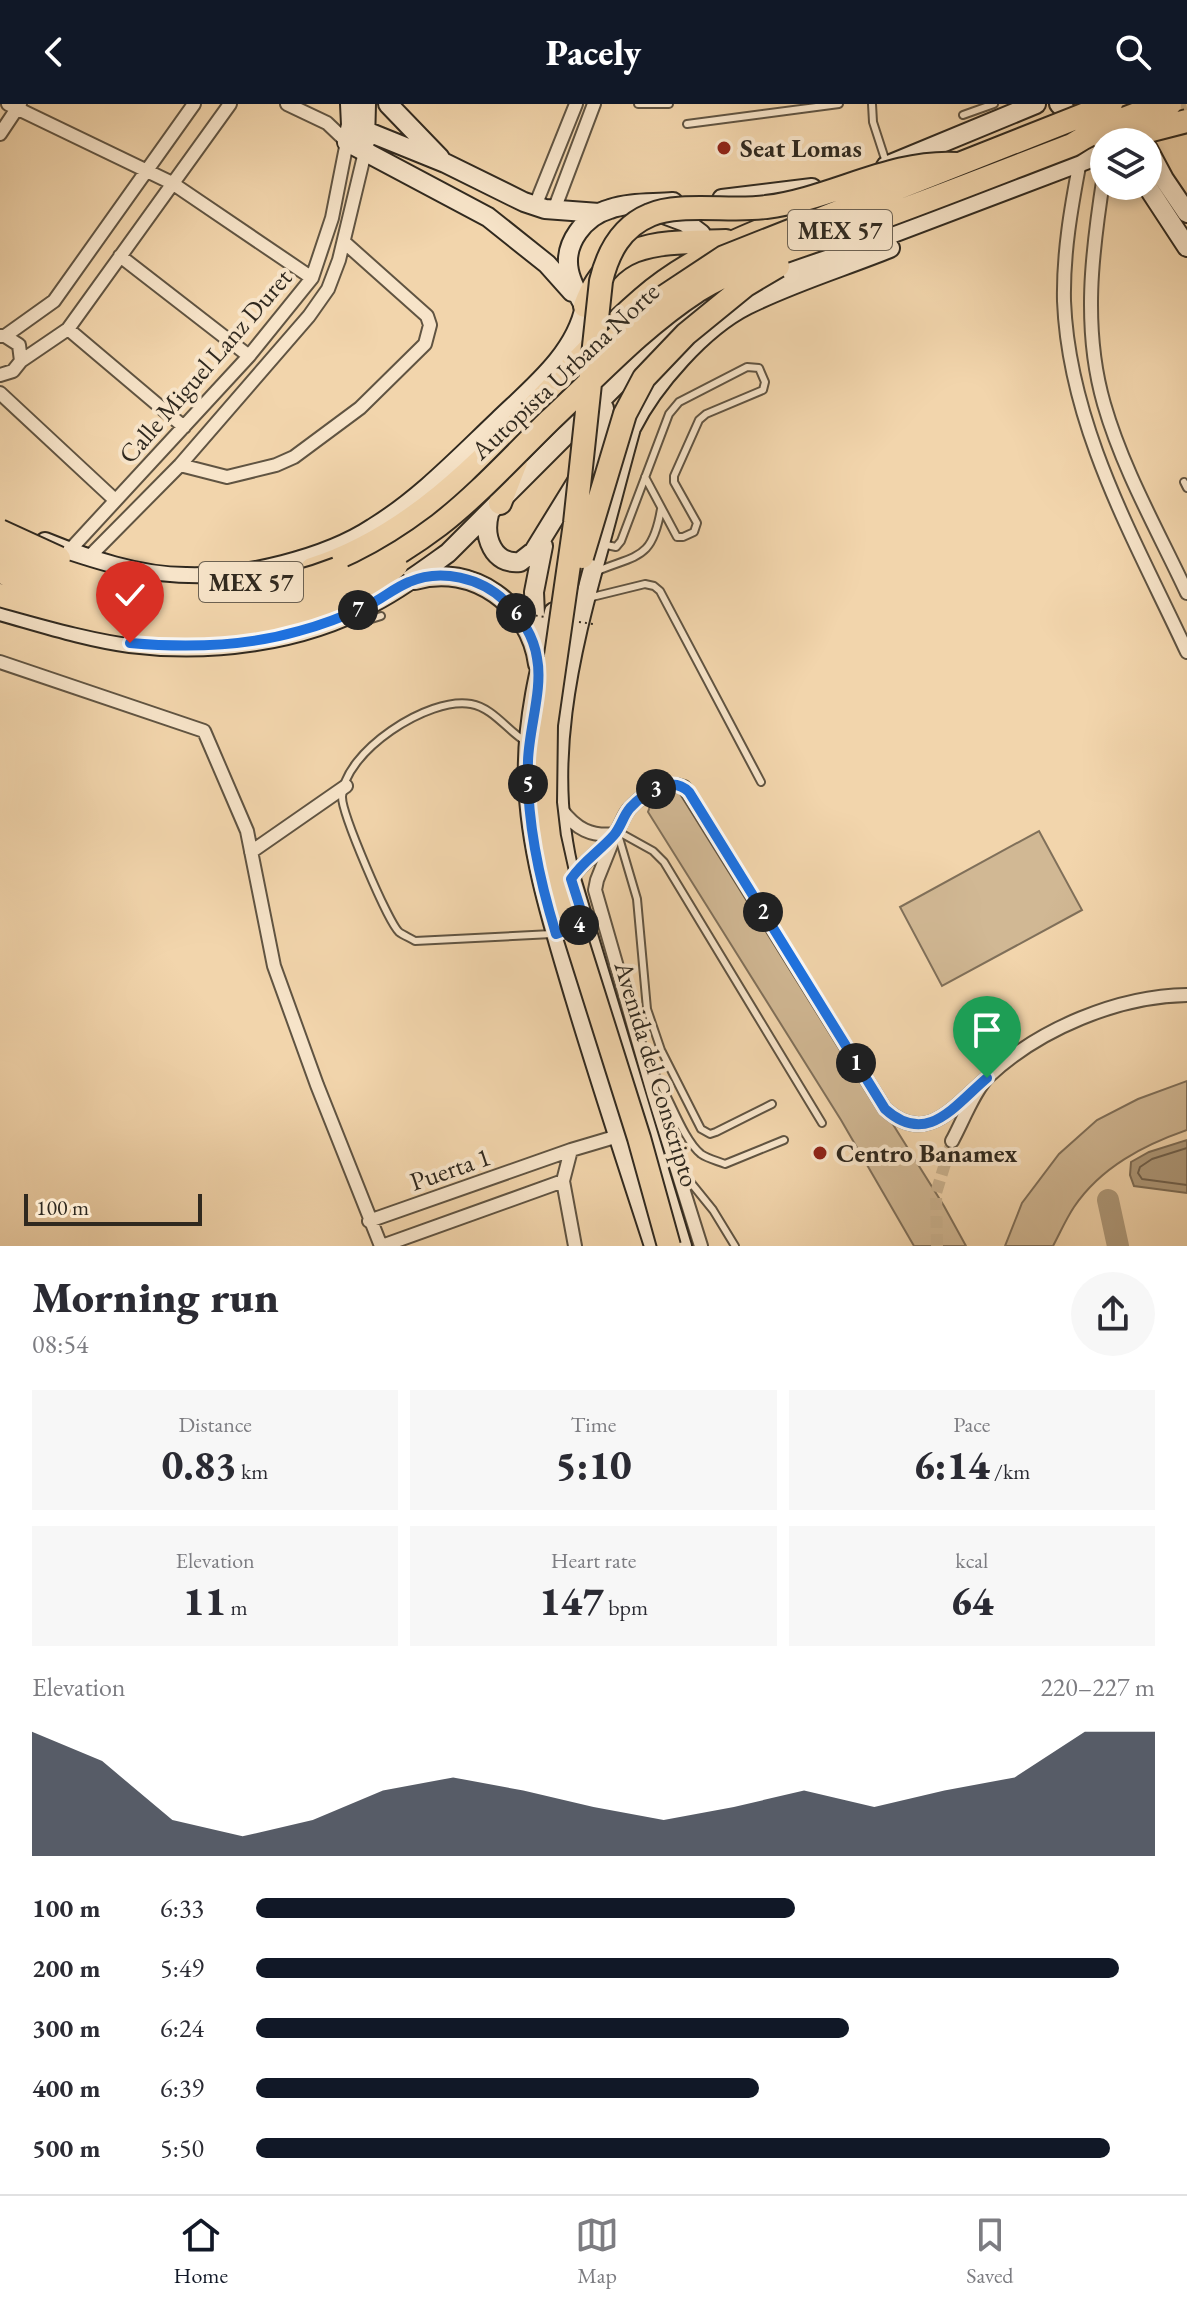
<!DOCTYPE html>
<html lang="en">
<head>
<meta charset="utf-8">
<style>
	:root { --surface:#fff; --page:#f7f7f7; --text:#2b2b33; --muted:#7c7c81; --line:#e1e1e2; --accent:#111827 }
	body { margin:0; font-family:"EB Garamond",serif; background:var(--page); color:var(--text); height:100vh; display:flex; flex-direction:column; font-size:30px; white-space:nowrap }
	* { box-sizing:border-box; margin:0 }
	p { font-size:26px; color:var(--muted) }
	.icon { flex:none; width:44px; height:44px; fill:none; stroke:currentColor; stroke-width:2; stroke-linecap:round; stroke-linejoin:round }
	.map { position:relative; height:1142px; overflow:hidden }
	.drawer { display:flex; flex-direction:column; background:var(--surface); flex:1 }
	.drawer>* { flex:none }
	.tools { position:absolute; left:1090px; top:24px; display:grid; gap:16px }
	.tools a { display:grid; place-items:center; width:72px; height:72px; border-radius:50%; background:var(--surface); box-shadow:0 4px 12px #0003; font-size:40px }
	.scale { position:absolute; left:24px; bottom:20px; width:178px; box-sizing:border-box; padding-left:8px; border:4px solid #30291f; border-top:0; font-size:22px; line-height:28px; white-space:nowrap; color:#30291f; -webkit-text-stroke:6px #f7e4c9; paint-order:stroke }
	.pin { position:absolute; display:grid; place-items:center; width:68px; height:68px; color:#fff; margin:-82px -34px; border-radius:50% 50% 50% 0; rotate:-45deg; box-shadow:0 0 8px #0007 }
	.pin .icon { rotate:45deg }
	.km { position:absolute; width:40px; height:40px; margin:-20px; border-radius:50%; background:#222; color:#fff; font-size:22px; line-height:40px; text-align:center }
	.round { display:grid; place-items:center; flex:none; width:84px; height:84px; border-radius:42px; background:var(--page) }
	.headline { display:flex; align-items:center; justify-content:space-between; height:136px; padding:0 32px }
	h1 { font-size:44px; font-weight:800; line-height:60px }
	.metrics { display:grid; grid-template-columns:repeat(3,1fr); gap:12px; height:136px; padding:8px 32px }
	.metrics div { display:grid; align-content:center; border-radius:0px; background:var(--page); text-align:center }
	.metrics b { font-size:40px; font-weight:800 }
	.metrics small { font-size:22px; font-weight:400 }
	.metrics p { font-size:22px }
	.chart { height:224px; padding:16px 32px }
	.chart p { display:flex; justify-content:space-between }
	.chart svg { width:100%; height:144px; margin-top:8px; fill:var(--accent); opacity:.7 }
	ul { padding:0 32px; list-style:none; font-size:26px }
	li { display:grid; grid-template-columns:128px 96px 1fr; align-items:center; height:60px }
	li i { height:20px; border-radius:10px; background:var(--accent) }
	header { display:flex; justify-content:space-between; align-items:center; height:104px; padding:0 32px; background:var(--accent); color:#fff; font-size:36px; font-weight:800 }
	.dock { display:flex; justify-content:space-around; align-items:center; height:112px; border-top:2px solid var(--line); background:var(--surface); font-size:22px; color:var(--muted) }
	.dock a { display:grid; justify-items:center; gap:4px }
	.dock .current { color:var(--accent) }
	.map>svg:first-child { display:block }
</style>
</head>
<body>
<header><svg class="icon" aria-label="back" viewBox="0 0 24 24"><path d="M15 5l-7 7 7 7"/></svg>Pacely<svg class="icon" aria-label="search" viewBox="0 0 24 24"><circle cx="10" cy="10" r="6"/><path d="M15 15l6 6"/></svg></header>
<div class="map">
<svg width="1187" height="1142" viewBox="0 0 1187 1142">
	<rect width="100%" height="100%" fill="#f2d5ac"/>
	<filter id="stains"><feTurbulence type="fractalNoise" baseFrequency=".0025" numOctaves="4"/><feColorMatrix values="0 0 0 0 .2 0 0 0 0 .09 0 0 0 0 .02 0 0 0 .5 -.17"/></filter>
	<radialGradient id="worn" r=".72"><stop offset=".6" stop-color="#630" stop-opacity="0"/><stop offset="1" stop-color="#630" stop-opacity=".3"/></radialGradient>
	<!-- green -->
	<path fill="#d1b894" stroke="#80705a" stroke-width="2" d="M 666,686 L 685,688 L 944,1102 L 966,1142 L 914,1142 L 841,1016 L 648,708 L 653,694 Z
		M 1039,727 L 1082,806 L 942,882 L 900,803 Z
		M 1187,977 L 1187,1026 C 1144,1041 1101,1063 1074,1103 C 1066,1115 1060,1129 1053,1142 L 1005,1142 L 1022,1099 L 1059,1050 L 1097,1016 L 1138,995 Z"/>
	<!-- water -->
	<path fill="#b09b7c" stroke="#7d6d57" stroke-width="2" d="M 1187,1036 L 1187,1089 L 1134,1082 L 1130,1071 L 1131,1058 L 1149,1048 Z"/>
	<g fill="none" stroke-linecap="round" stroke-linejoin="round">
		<!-- shore -->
		<path stroke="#70624e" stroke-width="2" d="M 1187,1044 L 1152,1055 L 1140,1063 L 1138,1069 L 1142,1075 L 1187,1081"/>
		<!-- river -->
		<path stroke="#b09b7c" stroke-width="22" d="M 1108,1096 L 1118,1142"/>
		<!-- street-tunnel -->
		<path stroke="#cbb390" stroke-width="12" stroke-dasharray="12 6" stroke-linecap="butt" d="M 937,1142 L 936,1089 L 952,1037"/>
		<!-- highway-tunnel -->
		<path stroke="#cbb390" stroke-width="22" stroke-dasharray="22 11" stroke-linecap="butt" d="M 1149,13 L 1187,4"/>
		<defs>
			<path id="lane" d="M 638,0 L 669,0
				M 872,0 L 873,18 L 886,58
				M 963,11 L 994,0
				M 687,20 L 839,0
				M 1184,378 L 1187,384
				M 602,440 L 616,443 L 621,437 L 669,310 L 679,298 L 747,263 L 759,264 L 765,278 L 763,286 L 706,310 L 699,316 L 674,372 L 674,378 L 697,419 L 694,428 L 683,433 L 677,433 L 645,373
				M 595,468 C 637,450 652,457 661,405
				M 588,494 L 645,480 L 654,482 L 660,487 L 761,678
				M 346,517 L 365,517 L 381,512
				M 525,637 C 507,626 493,604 471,600 C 429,592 343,648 342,693 C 342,710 388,818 399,828 C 403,831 410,834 415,837 L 552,830
				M 649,961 C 667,984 681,1034 701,1050 C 708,1055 718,1057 725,1060 L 784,1036
				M 772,1000 L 716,1028 L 710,1030 L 701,1025 L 661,946 L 647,905 L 637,795 L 617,727 L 653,747 L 664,758 L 822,1019
				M 683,1069 L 713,1106 L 735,1142"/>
			<path id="street" d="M 8,0 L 172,79 L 312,174
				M 0,30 L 20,0
				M 1080,57 C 1071,104 1063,150 1064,197 C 1069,323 1135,436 1187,548
				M 1104,71 C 1092,147 1082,224 1104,300 C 1123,366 1158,427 1187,489
				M 535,102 L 576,0
				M 554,106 L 594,0
				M 120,152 L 249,252
				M 68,225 L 184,323
				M 0,232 L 5,232 L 54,197 L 194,0
				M 5,232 L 19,241 L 21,257
				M 0,271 L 13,267 L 21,257 L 68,225 L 230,0
				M 0,289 L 115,396
				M 180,361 L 227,373 L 276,361 L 294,353 L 360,304 L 425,240 L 430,221 L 427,212 L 344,138
				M 68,448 L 249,252 L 312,174 L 332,114 L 347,38 L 327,19 L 287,0
				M 88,454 L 180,361 L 309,212 L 328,185 L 339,156 L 365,48
				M 0,558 L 204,627 L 247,727 L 274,862 L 317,981 L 381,1142
				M 561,705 C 576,725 591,733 616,730
				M 613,736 L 597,776 L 595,786 L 654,992 L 701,1142
				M 251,748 L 346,682
				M 571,775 C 583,757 601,747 614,731 C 621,723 623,711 630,704 C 644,689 664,676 684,683 L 885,1005 C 927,1043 954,1002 987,974
				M 952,1037 C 962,1019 975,985 989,972 C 1039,925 1118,892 1187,891
				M 563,1077 L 575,1142
				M 369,1117 L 571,1046 L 625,1030
				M 382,1142 L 563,1077 L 571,1046"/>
			<path id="secondary" d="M 350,0 L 351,21 L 347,38 L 488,113 L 547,160 L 572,188
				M 388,0 L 440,54
				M 1059,0 L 1071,12 L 1076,25
				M 351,21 L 445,59 L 524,98 L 545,105 L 599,109
				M 365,38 L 366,0
				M 1148,45 L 1164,75 L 1187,109
				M 886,62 L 1036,0
				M 1147,82 L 1187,143
				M 722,95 L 812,84
				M 658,108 L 685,118 L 701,130
				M 764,178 L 1104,49
				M 590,212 C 582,198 572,182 569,167 C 563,139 585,112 610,105 C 630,98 653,100 673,98
				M 586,391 L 598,344 L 604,304
				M 489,410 C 483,433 493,461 520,458 L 534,447 L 579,374
				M 45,438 C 89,456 139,473 186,473 C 243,475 326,455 373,424 C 420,395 458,355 498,317 C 531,285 576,250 585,202
				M 415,476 C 473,459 530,501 538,560
				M 0,507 C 43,519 86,533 130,539 C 209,549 301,538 372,499 C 399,485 423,467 448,449 L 661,236 L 701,204 L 717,195
				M 554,508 C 540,562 526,619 528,675 C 530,750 554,823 575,894 C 600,977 627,1059 654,1142
				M 536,535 L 534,488 L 543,442
				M 682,1142 L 571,775 C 541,664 569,551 599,443 C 610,403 620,363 631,324 C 653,280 703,223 747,201 C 793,178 843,163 890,144"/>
			<path id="highway" d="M 585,202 C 610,133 664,139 726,137
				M 500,399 L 516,358
				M 312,465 C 451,421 536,287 642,195 C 697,147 768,123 836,97"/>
		</defs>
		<!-- lane casing -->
		<use href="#lane" stroke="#605442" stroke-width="10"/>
		<!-- street casing -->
		<use href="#street" stroke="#605442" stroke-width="16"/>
		<!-- secondary casing -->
		<use href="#secondary" stroke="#30291f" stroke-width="22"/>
		<!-- highway casing -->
		<use href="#highway" stroke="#30291f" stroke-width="26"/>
		<!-- lane -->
		<use href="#lane" stroke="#f7e4c9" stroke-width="6"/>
		<!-- street -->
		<use href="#street" stroke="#f7e4c9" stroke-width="12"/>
		<!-- secondary -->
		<use href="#secondary" stroke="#f7e4c9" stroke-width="18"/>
		<!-- highway -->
		<use href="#highway" stroke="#f2d5ac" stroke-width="22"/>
		<defs>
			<path id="highway-bridge" d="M 1105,38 L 1187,17
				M 602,247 L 653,200 L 724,153 L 1111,0
				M 0,427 L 59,454
				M 0,446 C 39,458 78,474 118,483 C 192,498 267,492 337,465
				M 582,453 L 625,310 L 644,274 L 686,230 L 746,181 L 778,162
				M 0,468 C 37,480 74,493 112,500 C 235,523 340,496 439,421 C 479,390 514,351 550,316 C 597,272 643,222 697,187 C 749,155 809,140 867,119 C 936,94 1004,67 1072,41 C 1103,21 1135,9 1170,0
				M 0,491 C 47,504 94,518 143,524 C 222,534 337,521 396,462
				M 669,1142 L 639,1034 L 561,787 L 549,733 L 545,699 L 546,621 L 575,419 L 601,177 C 608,148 621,123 650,111 C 678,98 733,108 766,103 C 832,95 890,56 957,60"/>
		</defs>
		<!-- highway-bridge casing -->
		<use href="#highway-bridge" stroke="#30291f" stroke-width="26" stroke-linecap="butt"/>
		<!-- path-bridge -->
		<path stroke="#30291f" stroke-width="2" stroke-dasharray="2 4" stroke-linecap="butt" d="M 506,507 L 545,513
			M 579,518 L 593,520"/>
		<!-- highway-bridge -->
		<use href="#highway-bridge" stroke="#f2d5ac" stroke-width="22"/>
	</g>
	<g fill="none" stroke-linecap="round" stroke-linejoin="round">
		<defs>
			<path id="route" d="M 130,539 C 186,544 244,543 299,527 C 322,521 345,512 367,502 C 382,495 394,484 409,478 C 441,464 481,474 505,497 C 521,512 534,533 537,554 C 543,585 529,624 528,657 C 526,715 539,775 556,830 L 585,819 L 571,775 C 583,757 600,747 614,731 C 621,723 623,712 630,704 C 644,689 671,670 689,688 L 885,1005 C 927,1043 954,1002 987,974"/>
		</defs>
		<!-- route casing -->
		<use href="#route" stroke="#fff" stroke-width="16"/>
		<!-- route -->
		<use href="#route" stroke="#1a73e8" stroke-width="10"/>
	</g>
	<!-- markers -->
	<g fill="#8f2418" stroke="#f7e4c9" stroke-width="3">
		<circle cx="724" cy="44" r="8"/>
		<circle cx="820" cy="1049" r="8"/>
	</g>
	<g text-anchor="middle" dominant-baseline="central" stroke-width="8" stroke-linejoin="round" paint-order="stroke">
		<!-- shield labels -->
		<g fill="#f7e4c9" stroke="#6c6152" stroke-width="2">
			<rect x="788" y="106" width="104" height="40" rx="6"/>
			<rect x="199" y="458" width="104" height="40" rx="6"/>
		</g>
		<g font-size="24" font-weight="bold" fill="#30291f">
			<text x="840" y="126">MEX 57</text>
			<text x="251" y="478">MEX 57</text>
		</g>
		<!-- poi labels -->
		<g font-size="26" font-weight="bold" fill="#30291f" stroke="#f7e4c9" text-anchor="start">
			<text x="740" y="44">Seat Lomas</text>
			<text x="836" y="1049">Centro Banamex</text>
		</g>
		<!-- street labels -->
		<g font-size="26" fill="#30291f" stroke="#f7e4c9">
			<text transform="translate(205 262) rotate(-49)">Calle Miguel Lanz Duret</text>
			<text transform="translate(565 267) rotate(-43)">Autopista Urbana Norte</text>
			<text transform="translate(657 970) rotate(73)">Avenida del Conscripto</text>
			<text transform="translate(450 1065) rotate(-19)">Puerta 1</text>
		</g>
	</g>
	<rect width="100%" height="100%" filter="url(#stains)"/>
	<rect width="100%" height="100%" fill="url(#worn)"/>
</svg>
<div class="tools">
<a><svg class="icon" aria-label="layers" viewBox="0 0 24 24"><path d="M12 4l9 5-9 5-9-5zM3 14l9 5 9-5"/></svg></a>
</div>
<div class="scale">100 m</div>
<div class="pin" style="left:987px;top:974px;background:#1e9e55"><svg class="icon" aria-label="arrive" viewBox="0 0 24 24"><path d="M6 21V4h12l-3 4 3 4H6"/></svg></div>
<div class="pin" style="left:130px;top:539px;background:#d93025"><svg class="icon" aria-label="check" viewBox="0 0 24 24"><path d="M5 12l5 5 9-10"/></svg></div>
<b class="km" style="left:856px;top:959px">1</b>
<b class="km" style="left:763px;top:808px">2</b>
<b class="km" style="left:656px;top:685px">3</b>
<b class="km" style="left:579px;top:821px">4</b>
<b class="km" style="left:528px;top:680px">5</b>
<b class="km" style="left:516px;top:509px">6</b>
<b class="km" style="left:358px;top:506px">7</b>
</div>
<section class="drawer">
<div class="headline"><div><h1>Morning run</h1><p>08:54</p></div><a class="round"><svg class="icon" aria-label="share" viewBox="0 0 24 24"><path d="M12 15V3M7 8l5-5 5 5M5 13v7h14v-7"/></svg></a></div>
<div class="metrics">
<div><p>Distance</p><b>0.83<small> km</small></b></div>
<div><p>Time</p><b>5:10</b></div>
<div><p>Pace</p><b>6:14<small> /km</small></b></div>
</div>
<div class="metrics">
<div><p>Elevation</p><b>11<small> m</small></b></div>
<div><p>Heart rate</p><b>147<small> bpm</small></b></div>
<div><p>kcal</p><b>64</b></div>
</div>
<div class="chart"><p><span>Elevation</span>220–227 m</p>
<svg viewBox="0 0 160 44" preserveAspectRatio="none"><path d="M0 44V6L10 15L20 33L30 38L40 33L50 24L60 20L70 24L80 29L90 33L100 29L110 24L120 29L130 24L140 20L150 6L160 6V44z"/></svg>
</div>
<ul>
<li><b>100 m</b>6:33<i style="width:60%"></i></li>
<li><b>200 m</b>5:49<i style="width:96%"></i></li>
<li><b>300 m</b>6:24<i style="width:66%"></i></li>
<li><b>400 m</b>6:39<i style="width:56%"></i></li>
<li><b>500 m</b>5:50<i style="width:95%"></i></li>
</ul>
</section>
<nav class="dock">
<a class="current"><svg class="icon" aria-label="home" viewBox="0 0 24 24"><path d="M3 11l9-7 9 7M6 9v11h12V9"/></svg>Home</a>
<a><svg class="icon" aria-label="map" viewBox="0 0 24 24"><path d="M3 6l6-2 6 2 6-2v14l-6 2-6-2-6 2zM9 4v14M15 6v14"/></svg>Map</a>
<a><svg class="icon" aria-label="saved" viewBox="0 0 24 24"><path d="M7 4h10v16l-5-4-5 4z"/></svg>Saved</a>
</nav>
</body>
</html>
